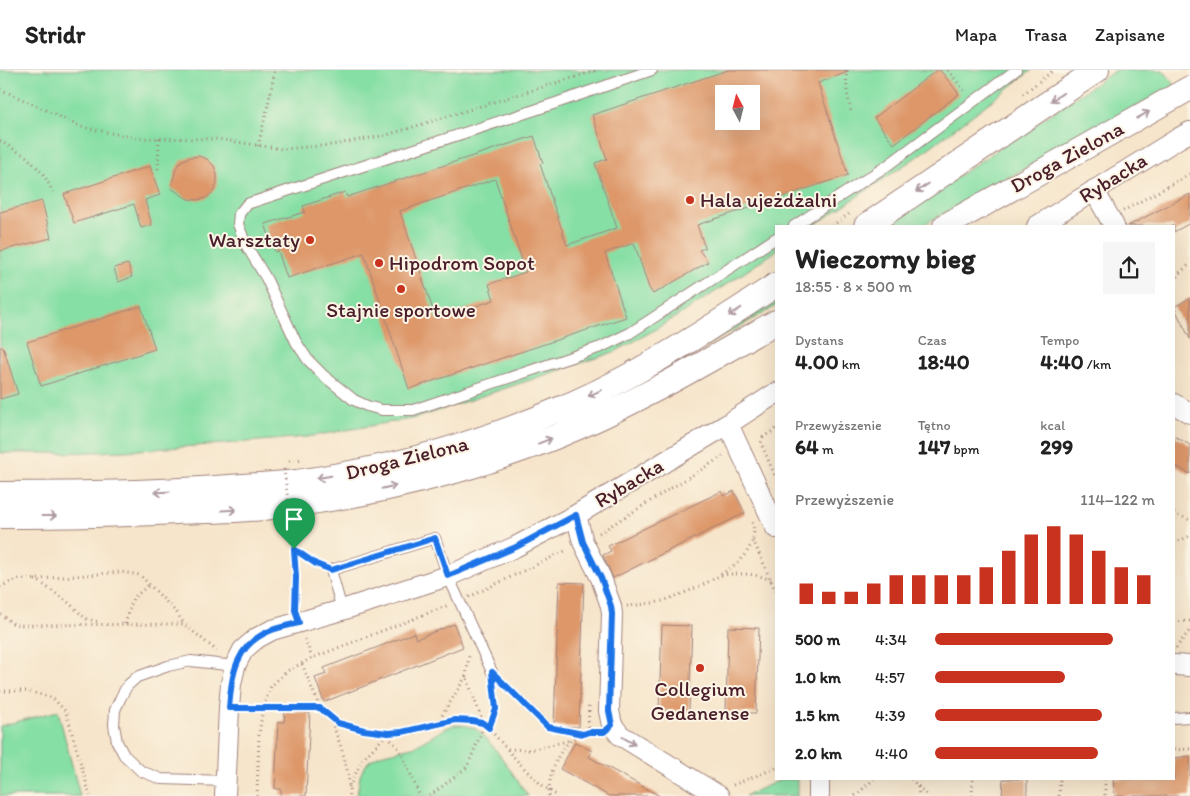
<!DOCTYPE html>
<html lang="pl">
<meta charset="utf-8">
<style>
body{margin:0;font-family:Itim,sans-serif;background:#f6f6f6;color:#222;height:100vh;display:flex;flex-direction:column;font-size:19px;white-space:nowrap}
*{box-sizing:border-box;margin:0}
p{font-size:16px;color:#767676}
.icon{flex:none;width:28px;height:28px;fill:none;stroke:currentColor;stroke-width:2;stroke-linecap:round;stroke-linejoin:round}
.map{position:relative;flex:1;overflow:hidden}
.drawer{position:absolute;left:775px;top:155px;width:400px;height:555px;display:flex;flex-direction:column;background:#fff;border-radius:0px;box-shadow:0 5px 20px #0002}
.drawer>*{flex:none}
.needle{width:32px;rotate:353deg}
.controls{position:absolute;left:715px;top:15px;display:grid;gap:10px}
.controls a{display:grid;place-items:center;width:45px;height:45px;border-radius:0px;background:#fff;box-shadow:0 5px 20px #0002;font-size:25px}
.pin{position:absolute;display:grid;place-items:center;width:42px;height:42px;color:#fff;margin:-51px -21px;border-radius:50% 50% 50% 0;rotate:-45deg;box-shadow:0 0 5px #0007}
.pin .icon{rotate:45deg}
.round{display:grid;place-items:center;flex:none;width:52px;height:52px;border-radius:0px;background:#f6f6f6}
.head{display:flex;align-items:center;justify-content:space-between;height:85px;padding:0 20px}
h1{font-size:28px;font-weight:700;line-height:38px}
.metrics{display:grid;grid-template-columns:repeat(3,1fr);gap:8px;height:85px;padding:5px 20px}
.metrics div{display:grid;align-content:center}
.metrics b{font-size:21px;font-weight:700}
.metrics small{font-size:14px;font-weight:400}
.metrics p{font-size:14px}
.chart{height:140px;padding:10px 20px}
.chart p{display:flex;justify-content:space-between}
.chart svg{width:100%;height:90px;margin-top:5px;stroke:#c8321e;stroke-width:6}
ul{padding:0 20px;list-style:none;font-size:16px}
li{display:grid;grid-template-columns:80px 60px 1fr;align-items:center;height:38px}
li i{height:12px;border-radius:6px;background:#c8321e}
header{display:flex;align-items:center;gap:30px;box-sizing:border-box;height:70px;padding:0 25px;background:#fff;border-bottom:1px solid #e0e0e0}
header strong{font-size:24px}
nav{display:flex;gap:28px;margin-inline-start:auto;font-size:18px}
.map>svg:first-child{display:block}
</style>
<header>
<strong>Stridr</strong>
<nav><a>Mapa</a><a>Trasa</a><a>Zapisane</a></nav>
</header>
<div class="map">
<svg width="1190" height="726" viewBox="0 0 1190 726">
<rect width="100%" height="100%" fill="#fcf5e5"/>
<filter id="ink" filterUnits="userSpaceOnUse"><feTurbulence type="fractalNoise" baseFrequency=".02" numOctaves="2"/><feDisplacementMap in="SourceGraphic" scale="10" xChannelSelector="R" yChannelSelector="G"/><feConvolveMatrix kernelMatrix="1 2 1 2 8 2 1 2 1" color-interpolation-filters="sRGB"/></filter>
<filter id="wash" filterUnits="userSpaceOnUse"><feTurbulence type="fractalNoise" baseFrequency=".0096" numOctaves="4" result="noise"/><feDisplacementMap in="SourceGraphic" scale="20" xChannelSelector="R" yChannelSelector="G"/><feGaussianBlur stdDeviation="1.12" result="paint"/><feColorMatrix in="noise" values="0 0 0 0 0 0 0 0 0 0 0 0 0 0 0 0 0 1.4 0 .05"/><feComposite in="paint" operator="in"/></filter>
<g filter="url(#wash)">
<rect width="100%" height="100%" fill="#f6e5cb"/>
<path fill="#86dfa5" stroke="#687f68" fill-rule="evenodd" d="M 0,0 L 1032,0 L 921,84 L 813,156 L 776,156 L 776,181 C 724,216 671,253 614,282 L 416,348 L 306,367 L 223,374 L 124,381 L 63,383 L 0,383 ZM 724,24 L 751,24 L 751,51 L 724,51 Z
M 1116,0 L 1163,0 L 1175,15 L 921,156 L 884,156 Z
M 776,228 L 776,236 L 711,273 L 710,271 Z
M 58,641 L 80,726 L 0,726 L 0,656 Z
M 454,655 C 461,655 467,655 474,658 C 490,667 516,709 528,726 L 357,726 L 360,706 L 363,699 L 369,691 L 380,685 L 416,676 L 444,659 Z
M 782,709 L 797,709 L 797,726 L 745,726 Z"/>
<g id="blocks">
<path fill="#dd9769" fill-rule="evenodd" d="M 728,0 L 848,0 L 848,2 L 818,13 L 848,105 L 697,155 L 705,178 L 699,180 L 708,192 L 653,224 L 649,218 L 634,173 L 605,183 L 626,247 L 409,319 L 364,183 L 287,208 L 278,181 L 275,182 L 265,154 L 305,142 L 303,136 L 345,122 L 347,127 L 534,66 L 543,93 L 540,94 L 567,175 L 617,158 L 595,93 L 607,89 L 592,45 ZM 724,24 L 751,24 L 751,51 L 724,51 ZM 495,109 L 526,202 L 489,214 L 494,230 L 436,249 L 400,141 Z
M 937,0 L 940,0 L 959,24 L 894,74 L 874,48 Z
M 199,86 L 207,89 L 214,96 L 217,105 L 217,114 L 213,122 L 206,128 L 197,130 L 188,129 L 171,118 L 176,98 L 181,91 L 190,87 Z
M 150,96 L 160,125 L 145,130 L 152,155 L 141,158 L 134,134 L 74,153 L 64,124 Z
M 1190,124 L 1190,153 L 1174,162 L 1174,156 L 1128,156 Z
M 42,131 L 51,168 L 0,181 L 0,142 Z
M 128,194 L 132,207 L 118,212 L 114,198 Z
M 1190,228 L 1190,269 L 1174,237 Z
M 141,236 L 155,279 L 41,316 L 27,272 Z
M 0,277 L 3,277 L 18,324 L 0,329 Z
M 1174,366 L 1190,375 L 1190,404 L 1174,395 Z
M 722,421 L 724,426 L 734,421 L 745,443 L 613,508 L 603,485 L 611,481 L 608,476 Z
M 559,512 L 584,513 L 579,657 L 554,656 Z
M 454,554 L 463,577 L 324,632 L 315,608 L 326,604 L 324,598 L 414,563 L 416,569 Z
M 662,555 L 692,556 L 689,641 L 659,640 Z
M 728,557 L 759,558 L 756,643 L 726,642 Z
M 285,641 L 310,643 L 306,726 L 281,726 L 281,719 L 275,719 L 278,652 L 284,652 Z
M 575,672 L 592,681 L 589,687 L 660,726 L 609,726 L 560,699 Z
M 1190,686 L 1190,726 L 1115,726 L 1113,709 L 1174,709 L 1174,688 Z
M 1003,709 L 1027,709 L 1027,726 L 1002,726 Z"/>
</g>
</g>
<g filter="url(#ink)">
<use href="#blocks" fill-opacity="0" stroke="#a0827b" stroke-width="1"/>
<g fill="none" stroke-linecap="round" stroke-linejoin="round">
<defs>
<path id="service" d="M 652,0 L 553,34 L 247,134 L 239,144 L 238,154 L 246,175 L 266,208 L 296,272 L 308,290 L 324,306 L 354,330 L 367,336 L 382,340 L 413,340 L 601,277 L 630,263 L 776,168
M 794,156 L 888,95 L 1016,0
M 342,540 L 331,500 L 435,468 L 448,506 L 492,602
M 1174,648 L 1190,647
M 226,711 L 161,709 L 141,701 L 124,685 L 117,672 L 114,655 L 115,640 L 121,627 L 127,616 L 137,607 L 168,596 L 191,591 L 235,596"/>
<path id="minor" d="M 1094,120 L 1114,156
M 1037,156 L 1179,68 L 1190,62
M 1174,334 L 1190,343
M 728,354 L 776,458
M 576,445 L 583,472 L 601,508 L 611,536 L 612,544 L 609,641 L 612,655 L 620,665 L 719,726
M 1174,595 L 1190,596
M 225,726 L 229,638 L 231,614 L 235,596 L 243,580 L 257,568 L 272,560 L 342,540 L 448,506 L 515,477 L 576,445 L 728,354 L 776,323
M 819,726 L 819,709"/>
<path id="tertiary" d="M 866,156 L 1097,0
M 945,156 L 1190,18
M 0,424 C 81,424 162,423 243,416 C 261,415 279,414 297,412 C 388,399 477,375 562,338 C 638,306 707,260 776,215
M 0,446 C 59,446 117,445 176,442 C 204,441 233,441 262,438 C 336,431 410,415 482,393 C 506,385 531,377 555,367 C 632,336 704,293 776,252"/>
</defs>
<use href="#service" stroke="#a0827b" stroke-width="12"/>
<use href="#minor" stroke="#a0827b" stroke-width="22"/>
<use href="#tertiary" stroke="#a0827b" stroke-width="26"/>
<path stroke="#a0827b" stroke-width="3" stroke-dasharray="1 4" stroke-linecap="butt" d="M 846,0 L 847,22 L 851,41
M 929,0 L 930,0
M 948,0 L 966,23
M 0,19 L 82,57 L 135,68 L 218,69 L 282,79 L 332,75 L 387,65 L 598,0
M 1023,24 L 1054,0
M 0,71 L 27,87 L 44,105 L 53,122
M 258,76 L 268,35 L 275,0
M 158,99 L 159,68
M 1123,141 L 1190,104
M 832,156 L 849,144
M 1174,211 L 1178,204 L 1190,194
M 776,359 L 763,367 L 761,373 L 776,408
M 289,391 L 303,389
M 1174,443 L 1190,450
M 599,463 L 723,386
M 293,470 L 296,494 L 295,537
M 753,470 L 776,522
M 1174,473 L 1190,466
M 294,479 L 316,494 L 321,496
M 721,505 C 739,503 754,503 771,510
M 28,510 L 121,502 L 140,505 L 177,543 L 184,554
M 35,510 L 37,510 L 69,533 L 86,549 L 100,552
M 0,517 L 17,509 L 29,510
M 469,527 L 567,480
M 627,536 C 637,535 648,534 658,532 C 664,531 670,528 676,526 C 703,516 765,489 752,452
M 0,544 L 15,555 L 184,554 L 217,581
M 1174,552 L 1190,551
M 125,554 L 133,528 L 149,515
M 305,569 L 312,588
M 1176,578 L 1190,560
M 302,594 L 320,638
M 500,610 L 548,657 L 583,664
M 0,621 L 27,621 L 53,628 L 66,642 L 90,726
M 247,638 L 320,638 L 338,653 L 364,660 L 388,663 L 402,662 L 455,650 L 472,651 L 483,653 L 489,659 C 511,682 530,710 558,726
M 330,647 C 339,672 351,699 349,726
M 437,654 L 466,606 L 469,586
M 489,659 L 496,639 L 493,613
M 588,662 L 589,636 L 593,636
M 508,679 L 530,680 L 571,670
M 1174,680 L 1190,679
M 911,709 L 928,726
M 1105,709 L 1105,726
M 733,715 L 776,698
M 349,717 L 362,690 L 388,663 L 390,669 L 400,680 L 420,726
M 918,717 L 919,726
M 257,726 L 259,665 L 263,637 L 271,616 L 287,601 L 312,588 L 449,535
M 430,726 L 467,697 L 481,664 L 483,653 L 466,606
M 549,726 C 548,705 558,677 577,666 C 582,662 590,662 596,662
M 855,726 L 874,709
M 972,726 L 973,709
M 1059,726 L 1060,709"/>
<use href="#service" stroke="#fff" stroke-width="10"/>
<use href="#minor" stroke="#fff" stroke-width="20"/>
<use href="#tertiary" stroke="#fff" stroke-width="24"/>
<path stroke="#a0827b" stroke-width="3" stroke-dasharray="1 4" stroke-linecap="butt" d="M 284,399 L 293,470"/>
</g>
<defs><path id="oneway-shaft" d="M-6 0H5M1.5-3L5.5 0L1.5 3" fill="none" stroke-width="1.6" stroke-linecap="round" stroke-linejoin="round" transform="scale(1.25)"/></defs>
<g stroke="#ae9aa0">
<use href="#oneway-shaft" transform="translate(1057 27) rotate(146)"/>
<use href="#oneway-shaft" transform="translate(1143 45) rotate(-29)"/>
<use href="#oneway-shaft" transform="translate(922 118) rotate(146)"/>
<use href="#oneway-shaft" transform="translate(735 242) rotate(147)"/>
<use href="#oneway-shaft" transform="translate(595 323) rotate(155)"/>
<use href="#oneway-shaft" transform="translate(545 371) rotate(-21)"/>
<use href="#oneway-shaft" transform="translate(324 407) rotate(170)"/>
<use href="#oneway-shaft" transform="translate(389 417) rotate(-14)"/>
<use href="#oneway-shaft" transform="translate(162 422) rotate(178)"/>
<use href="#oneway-shaft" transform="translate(229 440) rotate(-3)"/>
<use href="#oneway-shaft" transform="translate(49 446)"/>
<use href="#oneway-shaft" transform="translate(629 671) rotate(31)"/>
</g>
</g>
<g fill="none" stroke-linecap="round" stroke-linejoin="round" filter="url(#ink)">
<defs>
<path id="route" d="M 576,445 L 583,472 L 601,508 L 611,536 L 612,544 L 609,641 L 612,655 L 604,662 L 589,662 L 583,664 L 548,657 L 492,602 L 496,639 L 489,658 L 483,653 L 472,651 L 455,650 L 402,662 L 388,663 L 364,660 L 338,653 L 320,638 L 229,638 C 232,604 235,574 272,560 C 280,557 290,555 299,553 L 295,540 L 296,507 L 294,479 L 316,494 L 331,500 L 435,468 L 448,506 L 516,477 Z"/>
</defs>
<use href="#route" stroke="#fff" stroke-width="10"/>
<use href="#route" stroke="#1a73e8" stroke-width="6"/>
</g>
<g fill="#c8321e" stroke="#fcf5e5" stroke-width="2">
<circle cx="690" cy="130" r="5"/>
<circle cx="310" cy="170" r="5"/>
<circle cx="379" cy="193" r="5"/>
<circle cx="401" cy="219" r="5"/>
<circle cx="700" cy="598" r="5"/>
</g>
<g text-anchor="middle" stroke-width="4" stroke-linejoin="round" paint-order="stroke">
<g font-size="21" fill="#4a1f2b" stroke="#fcf5e5">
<text transform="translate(1067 87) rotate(-29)" y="7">Droga Zielona</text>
<text transform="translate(1113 108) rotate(-32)" y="7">Rybacka</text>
<text transform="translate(407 388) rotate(-14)" y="7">Droga Zielona</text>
<text transform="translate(629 413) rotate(-31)" y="7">Rybacka</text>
</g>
<g font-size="21" fill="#4a1f2b" stroke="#fcf5e5" text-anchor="start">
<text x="700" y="137">Hala ujeżdżalni</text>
<text x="300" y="177" text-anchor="end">Warsztaty</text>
<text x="389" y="200">Hipodrom Sopot</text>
<text x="401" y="247" text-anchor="middle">Stajnie sportowe</text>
<text x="700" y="626" text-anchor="middle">Collegium<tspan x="700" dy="24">Gedanense</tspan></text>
</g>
</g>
</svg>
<div class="controls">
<a><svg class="needle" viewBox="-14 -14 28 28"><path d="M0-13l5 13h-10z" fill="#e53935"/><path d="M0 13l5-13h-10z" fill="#767676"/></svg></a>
</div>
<div class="pin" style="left:294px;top:479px;background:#1e9e55"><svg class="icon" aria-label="arrive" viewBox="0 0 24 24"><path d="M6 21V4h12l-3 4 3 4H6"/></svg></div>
<section class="drawer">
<div class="head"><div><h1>Wieczorny bieg</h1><p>18:55 · 8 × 500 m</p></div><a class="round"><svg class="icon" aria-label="share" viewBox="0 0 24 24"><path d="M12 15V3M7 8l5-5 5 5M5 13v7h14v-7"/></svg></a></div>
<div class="metrics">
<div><p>Dystans</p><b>4.00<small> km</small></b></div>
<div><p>Czas</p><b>18:40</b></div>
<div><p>Tempo</p><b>4:40<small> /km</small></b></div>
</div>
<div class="metrics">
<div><p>Przewyższenie</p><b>64<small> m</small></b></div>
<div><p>Tętno</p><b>147<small> bpm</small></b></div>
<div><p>kcal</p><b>299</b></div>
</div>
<div class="chart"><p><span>Przewyższenie</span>114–122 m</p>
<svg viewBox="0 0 160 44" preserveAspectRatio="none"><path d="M5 44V34M15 44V38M25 44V38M35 44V34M45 44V30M55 44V30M65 44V30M75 44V30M85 44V26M95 44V18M105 44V10M115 44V6M125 44V10M135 44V18M145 44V26M155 44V30"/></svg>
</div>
<ul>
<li><b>500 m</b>4:34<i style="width:81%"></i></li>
<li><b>1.0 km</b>4:57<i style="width:59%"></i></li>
<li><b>1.5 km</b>4:39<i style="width:76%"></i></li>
<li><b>2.0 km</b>4:40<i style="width:74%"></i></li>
</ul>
</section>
</div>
